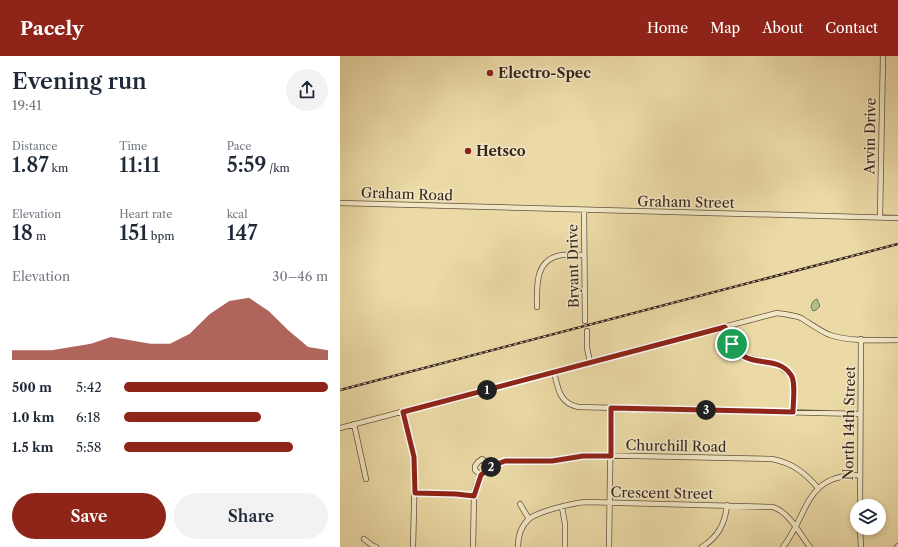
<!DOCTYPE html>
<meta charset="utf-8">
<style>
body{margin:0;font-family:"Libre Caslon Text",serif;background:#f2f2f3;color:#1f2937;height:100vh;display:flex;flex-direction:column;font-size:15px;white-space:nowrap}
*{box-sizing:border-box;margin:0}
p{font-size:13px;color:#747a83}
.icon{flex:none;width:22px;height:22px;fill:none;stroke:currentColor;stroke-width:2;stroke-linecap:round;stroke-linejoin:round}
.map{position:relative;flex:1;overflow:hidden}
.details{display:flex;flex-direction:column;background:#fff;width:340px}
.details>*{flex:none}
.controls{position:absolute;left:510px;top:443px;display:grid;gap:8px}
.controls a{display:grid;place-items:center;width:36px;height:36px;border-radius:50%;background:#fff;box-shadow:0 2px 6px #0003;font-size:20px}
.pin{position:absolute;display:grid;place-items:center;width:34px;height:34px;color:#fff;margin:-17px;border:2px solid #fff;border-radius:50%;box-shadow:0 1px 4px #0007}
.km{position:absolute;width:20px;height:20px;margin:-10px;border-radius:50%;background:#222;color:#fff;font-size:11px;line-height:20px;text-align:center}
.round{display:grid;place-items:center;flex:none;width:42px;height:42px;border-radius:21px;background:#f2f2f3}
.overview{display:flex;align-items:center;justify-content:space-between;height:68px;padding:0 12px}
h1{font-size:22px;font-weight:600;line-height:30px}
.stats{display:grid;grid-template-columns:repeat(3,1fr);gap:6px;height:68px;padding:4px 12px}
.stats div{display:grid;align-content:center}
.stats b{font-size:20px;font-weight:600}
.stats small{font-size:11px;font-weight:400}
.stats p{font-size:11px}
.chart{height:112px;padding:8px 12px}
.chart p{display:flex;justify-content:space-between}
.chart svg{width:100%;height:72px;margin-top:4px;fill:#8f2418;opacity:.7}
.primary-button{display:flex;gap:8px;margin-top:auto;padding:8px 12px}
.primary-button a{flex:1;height:46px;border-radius:24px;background:#8f2418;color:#fff;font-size:16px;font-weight:600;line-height:46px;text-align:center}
.primary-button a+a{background:#f2f2f3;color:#1f2937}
ul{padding:0 12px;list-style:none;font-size:13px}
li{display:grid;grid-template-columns:64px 48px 1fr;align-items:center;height:30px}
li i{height:10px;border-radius:5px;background:#8f2418}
header{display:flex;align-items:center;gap:24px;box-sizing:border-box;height:56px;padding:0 20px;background:#8f2418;color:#fff}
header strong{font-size:19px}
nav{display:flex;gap:22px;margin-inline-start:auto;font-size:14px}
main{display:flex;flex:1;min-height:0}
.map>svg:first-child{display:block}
</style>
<header>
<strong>Pacely</strong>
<nav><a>Home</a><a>Map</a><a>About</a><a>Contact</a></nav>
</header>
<main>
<section class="details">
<div class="overview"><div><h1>Evening run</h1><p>19:41</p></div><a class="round"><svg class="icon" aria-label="share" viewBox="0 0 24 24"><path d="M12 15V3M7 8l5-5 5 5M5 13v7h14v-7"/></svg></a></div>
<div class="stats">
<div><p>Distance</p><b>1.87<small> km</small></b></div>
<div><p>Time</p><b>11:11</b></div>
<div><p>Pace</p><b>5:59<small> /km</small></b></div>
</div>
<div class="stats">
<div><p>Elevation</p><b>18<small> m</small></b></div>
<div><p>Heart rate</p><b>151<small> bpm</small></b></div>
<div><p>kcal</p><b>147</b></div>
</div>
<div class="chart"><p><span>Elevation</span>30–46 m</p>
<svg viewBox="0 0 160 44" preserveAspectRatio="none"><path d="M0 44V38L10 38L20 38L30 36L40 34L50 30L60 32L70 34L80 34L90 28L100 16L110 8L120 6L130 14L140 26L150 36L160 38V44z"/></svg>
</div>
<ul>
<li><b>500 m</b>5:42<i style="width:100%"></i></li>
<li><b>1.0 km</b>6:18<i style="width:67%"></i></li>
<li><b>1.5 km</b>5:58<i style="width:83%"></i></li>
</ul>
<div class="primary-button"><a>Save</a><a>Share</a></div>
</section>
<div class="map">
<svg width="558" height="491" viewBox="0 0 558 491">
<rect width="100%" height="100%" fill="#ebdaa6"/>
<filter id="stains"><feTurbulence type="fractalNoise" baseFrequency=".005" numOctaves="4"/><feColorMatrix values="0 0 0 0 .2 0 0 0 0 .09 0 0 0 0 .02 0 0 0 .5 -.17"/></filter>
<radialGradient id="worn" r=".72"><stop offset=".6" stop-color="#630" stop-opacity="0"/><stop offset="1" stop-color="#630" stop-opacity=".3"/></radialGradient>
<path fill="#b1c18b" stroke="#747354" d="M 477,243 L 480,250 L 476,254 L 473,255 L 471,251 C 472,247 473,244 477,243 Z"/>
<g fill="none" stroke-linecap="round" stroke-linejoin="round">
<defs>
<path id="minor" d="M 0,147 L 558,162
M 244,154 L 245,265
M 540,161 L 543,0
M 197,251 C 197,231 194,203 222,199 C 229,198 237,199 244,199
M 385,271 L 392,288 L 406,301 L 438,309 L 451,319 L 453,325 L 453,356
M 247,275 L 247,292 L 250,306
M 214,316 C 218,332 219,347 238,351 L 520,358
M 63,356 L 72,391 L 75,410 L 73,491
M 14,368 L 26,423
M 0,372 L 437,257 C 445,258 454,259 461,262 C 471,268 480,275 490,279 C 512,286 536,284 558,284
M 141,419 L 135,414 L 135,410 L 138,406 L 142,403 L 152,410
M 75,437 L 116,438 L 134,440
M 180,448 L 189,463
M 520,450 L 521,283
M 222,451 L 225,468 L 225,491
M 520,472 L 521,491
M 24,483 L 33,490 L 36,491
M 133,491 L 134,440 L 136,430 L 141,419 L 152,410 L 165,405 L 213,405 L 249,399 L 432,403 C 453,407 465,417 478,432
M 178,491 C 178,481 181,470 189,463 C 199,455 233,447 246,446 L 433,451 C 450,457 459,477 470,491
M 269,491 L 271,352
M 362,491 C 378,481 385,468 387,449
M 443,491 C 469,458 464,419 519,419
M 557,491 L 558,490"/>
</defs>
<use href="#minor" stroke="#645240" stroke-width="6"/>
<use href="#minor" stroke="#f2e7c5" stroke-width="4.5"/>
<defs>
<path id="rail" d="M 0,334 L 558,188"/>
</defs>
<use href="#rail" stroke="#37251e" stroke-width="2.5"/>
<use href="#rail" stroke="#f2e7c5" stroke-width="1" stroke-dasharray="3" stroke-linecap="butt"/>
</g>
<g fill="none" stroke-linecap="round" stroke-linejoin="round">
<defs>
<path id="route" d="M 385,271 C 389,282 394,295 405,301 C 420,309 440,302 451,319 C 456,326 453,347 453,356 L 271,352 L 271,400 L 243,400 L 212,405 L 165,405 L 152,410 L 141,419 L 134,440 L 116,438 L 75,437 L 74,401 L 63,356 Z"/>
</defs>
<use href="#route" stroke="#fff" stroke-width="8"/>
<use href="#route" stroke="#8f2418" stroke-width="5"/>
</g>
<g fill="#8f2418" stroke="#f2e7c5" stroke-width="1.5">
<circle cx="150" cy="17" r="4"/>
<circle cx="128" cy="95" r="4"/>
</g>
<g text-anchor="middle" stroke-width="3" stroke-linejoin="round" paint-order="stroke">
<g font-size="14" font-weight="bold" fill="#37251e" stroke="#f2e7c5" text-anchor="start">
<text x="158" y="22">Electro-Spec</text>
<text x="136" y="100">Hetsco</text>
</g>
<g font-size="14" fill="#37251e" stroke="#f2e7c5">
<text transform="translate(530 80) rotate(-89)" y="5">Arvin Drive</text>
<text transform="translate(67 138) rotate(2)" y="5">Graham Road</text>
<text transform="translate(346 146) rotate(1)" y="5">Graham Street</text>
<text transform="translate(233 210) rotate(-91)" y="5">Bryant Drive</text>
<text transform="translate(509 367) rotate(-89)" y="5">North 14th Street</text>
<text transform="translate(336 390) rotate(1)" y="5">Churchill Road</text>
<text transform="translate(322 437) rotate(1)" y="5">Crescent Street</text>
</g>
</g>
<rect width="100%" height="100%" filter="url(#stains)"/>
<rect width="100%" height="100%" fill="url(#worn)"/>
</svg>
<div class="controls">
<a><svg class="icon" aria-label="layers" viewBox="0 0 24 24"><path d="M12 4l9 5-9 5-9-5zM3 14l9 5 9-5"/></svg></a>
</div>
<div class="pin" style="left:392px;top:288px;background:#1e9e55"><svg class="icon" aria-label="arrive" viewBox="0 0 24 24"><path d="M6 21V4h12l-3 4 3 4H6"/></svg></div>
<b class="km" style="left:147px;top:334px">1</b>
<b class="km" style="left:151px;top:411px">2</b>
<b class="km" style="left:366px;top:354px">3</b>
</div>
</main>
